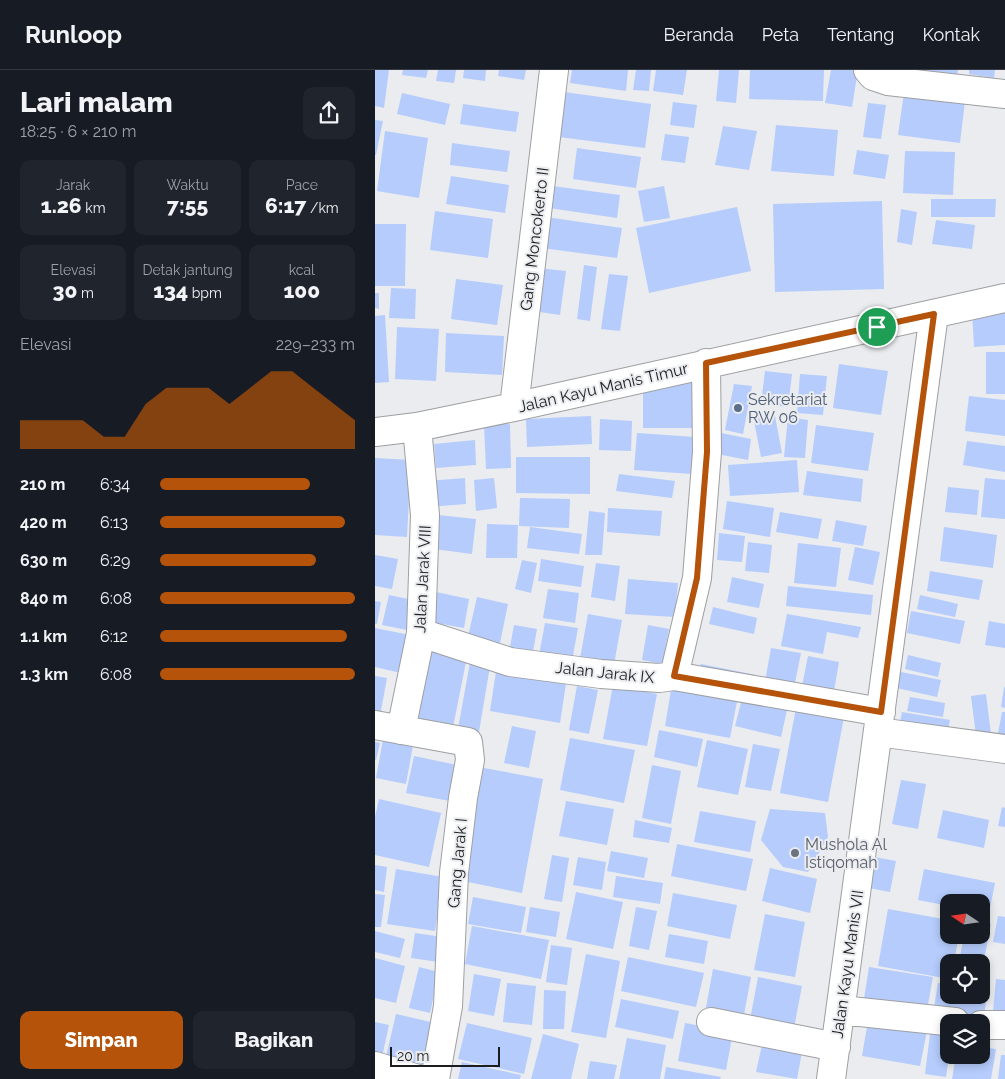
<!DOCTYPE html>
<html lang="id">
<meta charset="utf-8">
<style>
body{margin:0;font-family:Raleway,sans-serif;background:#20242c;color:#f1f3f6;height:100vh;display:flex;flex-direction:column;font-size:19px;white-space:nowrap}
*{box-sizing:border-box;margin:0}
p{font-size:16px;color:#9ea1a6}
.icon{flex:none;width:28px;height:28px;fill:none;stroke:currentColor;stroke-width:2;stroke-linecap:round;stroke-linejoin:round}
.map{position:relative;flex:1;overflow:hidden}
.details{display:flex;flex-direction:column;background:#171b24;width:375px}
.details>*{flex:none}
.needle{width:32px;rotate:283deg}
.buttons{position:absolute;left:565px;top:824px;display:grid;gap:10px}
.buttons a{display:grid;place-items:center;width:50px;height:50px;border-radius:10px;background:#171b24;box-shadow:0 2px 8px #0003;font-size:25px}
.scale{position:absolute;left:15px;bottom:12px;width:110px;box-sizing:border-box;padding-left:5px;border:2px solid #1c1d1e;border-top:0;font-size:14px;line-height:18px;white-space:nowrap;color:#1c1d1e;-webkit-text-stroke:4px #eaecef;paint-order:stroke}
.pin{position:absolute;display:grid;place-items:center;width:42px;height:42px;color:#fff;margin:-21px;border:2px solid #fff;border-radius:50%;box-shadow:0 1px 5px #0007}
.round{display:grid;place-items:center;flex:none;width:52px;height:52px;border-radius:10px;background:#20242c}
.head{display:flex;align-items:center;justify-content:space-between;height:85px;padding:0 20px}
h1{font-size:28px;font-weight:800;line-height:38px}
.metrics{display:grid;grid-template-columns:repeat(3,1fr);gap:8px;height:85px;padding:5px 20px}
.metrics div{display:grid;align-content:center;border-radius:10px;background:#20242c;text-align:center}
.metrics b{font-size:21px;font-weight:800}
.metrics small{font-size:14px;font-weight:400}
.metrics p{font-size:14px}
.chart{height:140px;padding:10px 20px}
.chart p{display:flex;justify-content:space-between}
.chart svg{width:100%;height:90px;margin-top:5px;fill:#b45309;opacity:.7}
.cta{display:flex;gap:10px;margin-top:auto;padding:10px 20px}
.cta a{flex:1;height:58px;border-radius:10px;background:#b45309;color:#fff;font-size:20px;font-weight:800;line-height:58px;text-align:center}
.cta a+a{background:#20242c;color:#f1f3f6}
ul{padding:0 20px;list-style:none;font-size:16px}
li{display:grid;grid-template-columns:80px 60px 1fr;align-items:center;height:38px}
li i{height:12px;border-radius:6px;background:#b45309}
header{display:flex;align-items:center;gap:30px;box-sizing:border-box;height:70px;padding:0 25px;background:#171b24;border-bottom:1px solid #363941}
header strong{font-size:24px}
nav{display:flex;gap:28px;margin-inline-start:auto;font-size:18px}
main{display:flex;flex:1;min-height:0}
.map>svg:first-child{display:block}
</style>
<header>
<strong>Runloop</strong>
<nav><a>Beranda</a><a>Peta</a><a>Tentang</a><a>Kontak</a></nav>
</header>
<main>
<section class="details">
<div class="head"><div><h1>Lari malam</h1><p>18:25 · 6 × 210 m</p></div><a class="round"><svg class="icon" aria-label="share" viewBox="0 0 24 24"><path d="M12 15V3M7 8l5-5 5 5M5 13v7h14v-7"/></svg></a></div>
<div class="metrics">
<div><p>Jarak</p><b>1.26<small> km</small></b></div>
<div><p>Waktu</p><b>7:55</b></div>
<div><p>Pace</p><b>6:17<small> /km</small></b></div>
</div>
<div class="metrics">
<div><p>Elevasi</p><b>30<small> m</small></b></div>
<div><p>Detak jantung</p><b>134<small> bpm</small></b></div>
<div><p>kcal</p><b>100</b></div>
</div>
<div class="chart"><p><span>Elevasi</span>229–233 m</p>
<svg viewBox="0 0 160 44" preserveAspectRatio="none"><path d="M0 44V30L10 30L20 30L30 30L40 38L50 38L60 22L70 14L80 14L90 14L100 22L110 14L120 6L130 6L140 14L150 22L160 30V44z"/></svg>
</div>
<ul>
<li><b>210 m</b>6:34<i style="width:77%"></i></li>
<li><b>420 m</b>6:13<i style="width:95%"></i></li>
<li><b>630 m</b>6:29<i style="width:80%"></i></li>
<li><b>840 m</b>6:08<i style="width:100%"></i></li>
<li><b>1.1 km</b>6:12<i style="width:96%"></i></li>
<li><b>1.3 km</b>6:08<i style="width:100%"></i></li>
</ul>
<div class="cta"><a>Simpan</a><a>Bagikan</a></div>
</section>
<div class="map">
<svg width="630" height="1009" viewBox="0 0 630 1009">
<rect width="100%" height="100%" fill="#eaecef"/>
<path fill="#b5ccfc" d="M 0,0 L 14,0 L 9,38 L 0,36 Z
M 28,0 L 53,0 L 51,8 L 27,5 Z
M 63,0 L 81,0 L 79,13 L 61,11 Z
M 89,0 L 111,0 L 110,11 L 88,8 Z
M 124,0 L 151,0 L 149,10 L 123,6 Z
M 197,0 L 253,0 L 251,21 L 195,13 Z
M 261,0 L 276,0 L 274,21 L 258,20 Z
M 281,0 L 312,0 L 308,25 L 278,21 Z
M 344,0 L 364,0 L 361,33 L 341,31 Z
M 375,0 L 449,0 L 448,31 L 374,29 Z
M 456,0 L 483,0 L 477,37 L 450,33 Z
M 545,0 L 583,0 L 581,12 L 544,7 Z
M 594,0 L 620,0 L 619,8 L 594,4 Z
M 182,21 L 276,34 L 270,78 L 176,66 Z
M 27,23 L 75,34 L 70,55 L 22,44 Z
M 529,23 L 590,31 L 585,73 L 523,65 Z
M 298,32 L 322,35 L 319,58 L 295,55 Z
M 493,33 L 511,35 L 506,69 L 488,67 Z
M 88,34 L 144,42 L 141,62 L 85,54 Z
M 0,50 L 8,51 L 1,85 L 0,85 Z
M 401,55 L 463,60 L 459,106 L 396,101 Z
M 348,56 L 382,61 L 374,100 L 340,95 Z
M 10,61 L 53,68 L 44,128 L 2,121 Z
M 290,64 L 314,67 L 310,93 L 286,90 Z
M 77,73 L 135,81 L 132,102 L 75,95 Z
M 202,78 L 266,87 L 261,118 L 198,109 Z
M 482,80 L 514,85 L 510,109 L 478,104 Z
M 530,81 L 580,82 L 578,125 L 528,123 Z
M 76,106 L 134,115 L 130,143 L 71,134 Z
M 170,115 L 245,125 L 242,148 L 167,137 Z
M 289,116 L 295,148 L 269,152 L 263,121 Z
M 556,129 L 621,129 L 620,147 L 556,147 Z
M 507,131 L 509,219 L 400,222 L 398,134 Z
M 362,137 L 376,201 L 274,223 L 261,158 Z
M 526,139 L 542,142 L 537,175 L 522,172 Z
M 60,141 L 118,149 L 113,188 L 55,180 Z
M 171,147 L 247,158 L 242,188 L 167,178 Z
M 561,150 L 600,155 L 597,179 L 557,174 Z
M 0,154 L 31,154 L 30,216 L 0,216 Z
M 209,195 L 222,197 L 215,251 L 202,249 Z
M 163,198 L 191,201 L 185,245 L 158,241 Z
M 234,204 L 253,206 L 245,261 L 226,259 Z
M 81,209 L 128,215 L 122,255 L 76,249 Z
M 16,218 L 41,219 L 40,249 L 14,248 Z
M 0,223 L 4,223 L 4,239 L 0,238 Z
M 630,238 L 630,275 L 599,277 L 597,240 Z
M 10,245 L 14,312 L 0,313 L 0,246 Z
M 22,257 L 64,259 L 61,311 L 20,309 Z
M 71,263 L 129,266 L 127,305 L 70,302 Z
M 611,282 L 630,282 L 630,324 L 611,324 Z
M 464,294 L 513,301 L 506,345 L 458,338 Z
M 390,301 L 417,304 L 413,337 L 386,334 Z
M 425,304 L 452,306 L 448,345 L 422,343 Z
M 268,312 L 321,312 L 321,358 L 268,358 Z
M 359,314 L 377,316 L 368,364 L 350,360 Z
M 594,326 L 630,330 L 630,366 L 590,361 Z
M 399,341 L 407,383 L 386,387 L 378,346 Z
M 216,346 L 217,374 L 152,377 L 151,349 Z
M 413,347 L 433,350 L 430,388 L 409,387 Z
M 225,349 L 257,351 L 256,381 L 224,380 Z
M 135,354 L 136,398 L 111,399 L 109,355 Z
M 441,355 L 499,363 L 493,401 L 436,393 Z
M 262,363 L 320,367 L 317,404 L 259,400 Z
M 346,363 L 376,369 L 373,390 L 342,384 Z
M 100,370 L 101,395 L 61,398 L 59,374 Z
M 592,371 L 630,376 L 630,402 L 588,395 Z
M 141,387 L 215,387 L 215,424 L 141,423 Z
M 0,388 L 36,390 L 32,467 L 0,465 Z
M 422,390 L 424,422 L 355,426 L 353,395 Z
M 432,401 L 488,409 L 486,432 L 428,425 Z
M 244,404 L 300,411 L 297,428 L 241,421 Z
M 90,408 L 91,434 L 53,437 L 52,411 Z
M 119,408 L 122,438 L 101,441 L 99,410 Z
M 610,408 L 630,410 L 630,449 L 606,447 Z
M 573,417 L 604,420 L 602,445 L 570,442 Z
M 145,428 L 195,429 L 194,458 L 144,456 Z
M 352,431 L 399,438 L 395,467 L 348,459 Z
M 233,438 L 287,441 L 285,466 L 232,462 Z
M 214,441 L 230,443 L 227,485 L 210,485 Z
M 405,442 L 447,449 L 443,469 L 401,462 Z
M 63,445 L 101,449 L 97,484 L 59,479 Z
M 461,450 L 492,456 L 488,476 L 457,471 Z
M 112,454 L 143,455 L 142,488 L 111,488 Z
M 155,457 L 207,464 L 204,484 L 152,478 Z
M 569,457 L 622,465 L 618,498 L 565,491 Z
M 344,463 L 370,466 L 367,492 L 342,490 Z
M 373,472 L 397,475 L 394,503 L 370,501 Z
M 423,473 L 466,478 L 461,517 L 419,513 Z
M 480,477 L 505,482 L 498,515 L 473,510 Z
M 0,485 L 23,489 L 17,519 L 0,516 Z
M 166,489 L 209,496 L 206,517 L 163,511 Z
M 147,490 L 162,493 L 156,523 L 140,519 Z
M 221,493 L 245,496 L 240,531 L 216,527 Z
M 555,501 L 608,510 L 604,530 L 552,521 Z
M 357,507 L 389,514 L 384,538 L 352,532 Z
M 253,509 L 303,513 L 300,547 L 250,544 Z
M 413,516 L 498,525 L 496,545 L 411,536 Z
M 173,519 L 204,523 L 200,553 L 168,548 Z
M 61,522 L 94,529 L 89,558 L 56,552 Z
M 14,525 L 43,531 L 37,561 L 7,555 Z
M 545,525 L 583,534 L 580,547 L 542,539 Z
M 102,527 L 133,534 L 124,578 L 92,571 Z
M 0,531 L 6,532 L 2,554 L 0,554 Z
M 338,537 L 382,548 L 379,564 L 334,554 Z
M 536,541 L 590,551 L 585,574 L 532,563 Z
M 213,544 L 247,550 L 238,600 L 204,594 Z
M 412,544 L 486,557 L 483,568 L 452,562 L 448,584 L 406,576 Z
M 614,551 L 630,554 L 630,578 L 610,575 Z
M 170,553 L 203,558 L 197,591 L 164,585 Z
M 139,555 L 162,559 L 156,593 L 133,588 Z
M 273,555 L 294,559 L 287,594 L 267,590 Z
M 0,558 L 35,565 L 26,603 L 0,597 Z
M 55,575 L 93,582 L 77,662 L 40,654 Z
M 396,578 L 426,583 L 418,623 L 389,617 Z
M 533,585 L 566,593 L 563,607 L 530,599 Z
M 433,586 L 464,592 L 459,621 L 427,616 Z
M 95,592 L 115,596 L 104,662 L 83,659 Z
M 326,594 L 381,605 L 378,616 L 323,605 Z
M 122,595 L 192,607 L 185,653 L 115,641 Z
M 521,601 L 566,610 L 562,627 L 517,617 Z
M 0,606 L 12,608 L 5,646 L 0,645 Z
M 298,608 L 364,621 L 355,668 L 290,656 Z
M 238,615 L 282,624 L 272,676 L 228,669 Z
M 202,616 L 223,620 L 214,664 L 194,660 Z
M 629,617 L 630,617 L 630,638 L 626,637 Z
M 369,621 L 414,631 L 406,667 L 360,656 Z
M 611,624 L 616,664 L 601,666 L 596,626 Z
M 535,627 L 570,633 L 568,647 L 532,641 Z
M 421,638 L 469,647 L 453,732 L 405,723 Z
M 527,642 L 575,650 L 572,665 L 524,657 Z
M 627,642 L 630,642 L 630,676 L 621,674 Z
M 137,656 L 161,661 L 154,698 L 129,693 Z
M 284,660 L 328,669 L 322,697 L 279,687 Z
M 9,664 L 39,670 L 31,714 L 1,708 Z
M 195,668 L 260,680 L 249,733 L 185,720 Z
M 332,670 L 373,679 L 363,725 L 322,717 Z
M 0,672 L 5,673 L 1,690 L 0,690 Z
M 378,674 L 405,679 L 396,721 L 370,717 Z
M 39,686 L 82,695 L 75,731 L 31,723 Z
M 277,695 L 306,701 L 296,754 L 267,748 Z
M 104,697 L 168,709 L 147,823 L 83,810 Z
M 526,710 L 551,714 L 543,759 L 517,754 Z
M 4,729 L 66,743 L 54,797 L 0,785 L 0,747 Z
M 191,731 L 239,739 L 232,775 L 184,766 Z
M 627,737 L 630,738 L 630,757 L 623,756 Z
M 395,739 L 450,743 L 453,767 L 433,802 L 408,797 L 386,770 Z
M 568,740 L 614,750 L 609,778 L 562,768 Z
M 325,741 L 381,751 L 375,782 L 319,772 Z
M 260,750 L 297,758 L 294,773 L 258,767 Z
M 302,774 L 378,789 L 371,821 L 296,806 Z
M 236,781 L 273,788 L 269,808 L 232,801 Z
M 177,785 L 194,788 L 187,832 L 169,829 Z
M 203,787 L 231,792 L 227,820 L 198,815 Z
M 499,787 L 521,791 L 515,822 L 494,818 Z
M 0,795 L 12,797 L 9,822 L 0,820 Z
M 395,798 L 442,809 L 435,843 L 387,831 Z
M 21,799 L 68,807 L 60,861 L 12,854 Z
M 549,799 L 620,813 L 614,843 L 606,842 L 606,832 L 574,832 L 574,836 L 543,830 Z
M 241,806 L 288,813 L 285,834 L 238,827 Z
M 201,822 L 248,832 L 238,879 L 191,869 Z
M 298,823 L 362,835 L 355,869 L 292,856 Z
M 0,824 L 10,825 L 6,857 L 0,857 Z
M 98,827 L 151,837 L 146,863 L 93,854 Z
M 155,837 L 185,842 L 181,867 L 151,862 Z
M 261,837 L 282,841 L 274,880 L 254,876 Z
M 513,839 L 574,850 L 574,865 L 584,865 L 579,892 L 574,892 L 574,909 L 503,896 Z
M 390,844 L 430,852 L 420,907 L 379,900 Z
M 623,846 L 630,847 L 630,874 L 618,872 Z
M 606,852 L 616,854 L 607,900 L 606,892 L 584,892 L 589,865 L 606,865 Z
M 97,856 L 174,870 L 166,909 L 90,894 Z
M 0,861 L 30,869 L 25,888 L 0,882 Z
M 40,863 L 68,867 L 64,892 L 36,888 Z
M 294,864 L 333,871 L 329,894 L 290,887 Z
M 176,875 L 197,878 L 192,915 L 171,912 Z
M 211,884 L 245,891 L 231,968 L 196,962 Z
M 253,887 L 329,903 L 321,937 L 246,921 Z
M 0,888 L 30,896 L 21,933 L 0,928 Z
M 44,897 L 64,902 L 55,943 L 34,938 Z
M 494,897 L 558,907 L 551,946 L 488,935 Z
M 338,899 L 376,907 L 368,950 L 330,943 Z
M 99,904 L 126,909 L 119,946 L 93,941 Z
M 383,907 L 427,916 L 419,958 L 375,950 Z
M 621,909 L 630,910 L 630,942 L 618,941 Z
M 132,913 L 161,916 L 157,955 L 128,952 Z
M 563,913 L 574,914 L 574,925 L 606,925 L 606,919 L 613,920 L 608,951 L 558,943 Z
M 169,920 L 191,921 L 189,959 L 168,959 Z
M 246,929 L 304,941 L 298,969 L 240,957 Z
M 21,944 L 60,953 L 49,1001 L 10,991 Z
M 493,951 L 552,961 L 545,996 L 487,986 Z
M 0,952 L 14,955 L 7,987 L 0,985 Z
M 92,953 L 157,968 L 149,1004 L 83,989 Z
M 310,953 L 358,962 L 351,1000 L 303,991 Z
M 556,956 L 574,959 L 574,986 L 571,1007 L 550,1004 Z
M 168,964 L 204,974 L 196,1009 L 156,1009 Z
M 252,968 L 291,975 L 285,1009 L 244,1009 Z
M 387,975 L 427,982 L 422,1009 L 381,1002 Z
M 606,977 L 621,979 L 616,1009 L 577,1009 L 581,985 L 606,985 Z
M 626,985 L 630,985 L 630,1009 L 623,1009 Z
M 215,991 L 242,995 L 239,1009 L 212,1009 Z
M 87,992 L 146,1005 L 145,1009 L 83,1009 Z
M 291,997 L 346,1007 L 345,1009 L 289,1009 Z"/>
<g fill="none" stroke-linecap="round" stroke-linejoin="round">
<defs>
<path id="minor" d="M 493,0 L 498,6 L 513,11 L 630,24
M 139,337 L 179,0
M 0,362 L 42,357 L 139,337 L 630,228
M 46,563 L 135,592 L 226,604 L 284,608 L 299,606 L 506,642
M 299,606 L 322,508 L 332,382 L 331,293
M 0,655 L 93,672 L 95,690 L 88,728 L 79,803 L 73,936 L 60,1009
M 26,660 L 46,563 L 50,445 L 42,357
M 503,662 L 630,679
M 466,940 L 580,952
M 336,952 L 461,977
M 606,955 L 630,955
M 0,996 L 43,1009
M 456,1009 L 559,244"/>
</defs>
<use href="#minor" stroke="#9e9fa2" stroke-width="30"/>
<use href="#minor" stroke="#fff" stroke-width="28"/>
</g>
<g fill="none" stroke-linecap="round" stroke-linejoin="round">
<defs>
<path id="route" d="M 559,244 L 506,642 L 299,606 L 322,508 L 332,382 L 331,293 Z"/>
</defs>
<use href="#route" stroke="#fff" stroke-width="10"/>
<use href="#route" stroke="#b45309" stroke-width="6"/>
</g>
<circle fill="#5c6f8a" stroke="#eaecef" stroke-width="2" cx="363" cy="338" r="5"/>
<circle fill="#6b7280" stroke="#eaecef" stroke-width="2" cx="420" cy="783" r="5"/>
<g text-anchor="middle" stroke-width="4" stroke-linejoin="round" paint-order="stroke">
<g font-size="16" fill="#1c1d1e" stroke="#eaecef">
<text transform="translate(159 169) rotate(-83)" y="6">Gang Moncokerto II</text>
<text transform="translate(228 317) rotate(-13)" y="6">Jalan Kayu Manis Timur</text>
<text transform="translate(47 509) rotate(-87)" y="6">Jalan Jarak VIII</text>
<text transform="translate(230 602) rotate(6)" y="6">Jalan Jarak IX</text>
<text transform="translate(82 793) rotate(-85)" y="6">Gang Jarak I</text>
<text transform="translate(472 894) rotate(-82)" y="6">Jalan Kayu Manis VII</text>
</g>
<g font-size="16" fill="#4e5e75" stroke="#eaecef" text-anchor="start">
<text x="373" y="335">Sekretariat<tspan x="373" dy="18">RW 06</tspan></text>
</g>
<g font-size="16" fill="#5b616d" stroke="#eaecef" text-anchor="start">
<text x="430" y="780">Mushola Al<tspan x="430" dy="18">Istiqomah</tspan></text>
</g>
</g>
</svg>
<div class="buttons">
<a><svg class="needle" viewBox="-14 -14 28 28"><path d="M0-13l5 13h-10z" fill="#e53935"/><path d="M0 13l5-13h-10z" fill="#9ea1a6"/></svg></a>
<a><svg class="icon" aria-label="locate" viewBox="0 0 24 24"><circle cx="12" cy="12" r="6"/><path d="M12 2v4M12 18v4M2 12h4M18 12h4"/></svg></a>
<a><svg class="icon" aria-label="layers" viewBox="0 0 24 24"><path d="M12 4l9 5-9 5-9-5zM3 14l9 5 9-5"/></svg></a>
</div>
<div class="scale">20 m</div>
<div class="pin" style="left:502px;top:257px;background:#1e9e55"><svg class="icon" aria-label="arrive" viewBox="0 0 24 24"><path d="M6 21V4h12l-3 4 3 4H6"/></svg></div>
</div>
</main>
